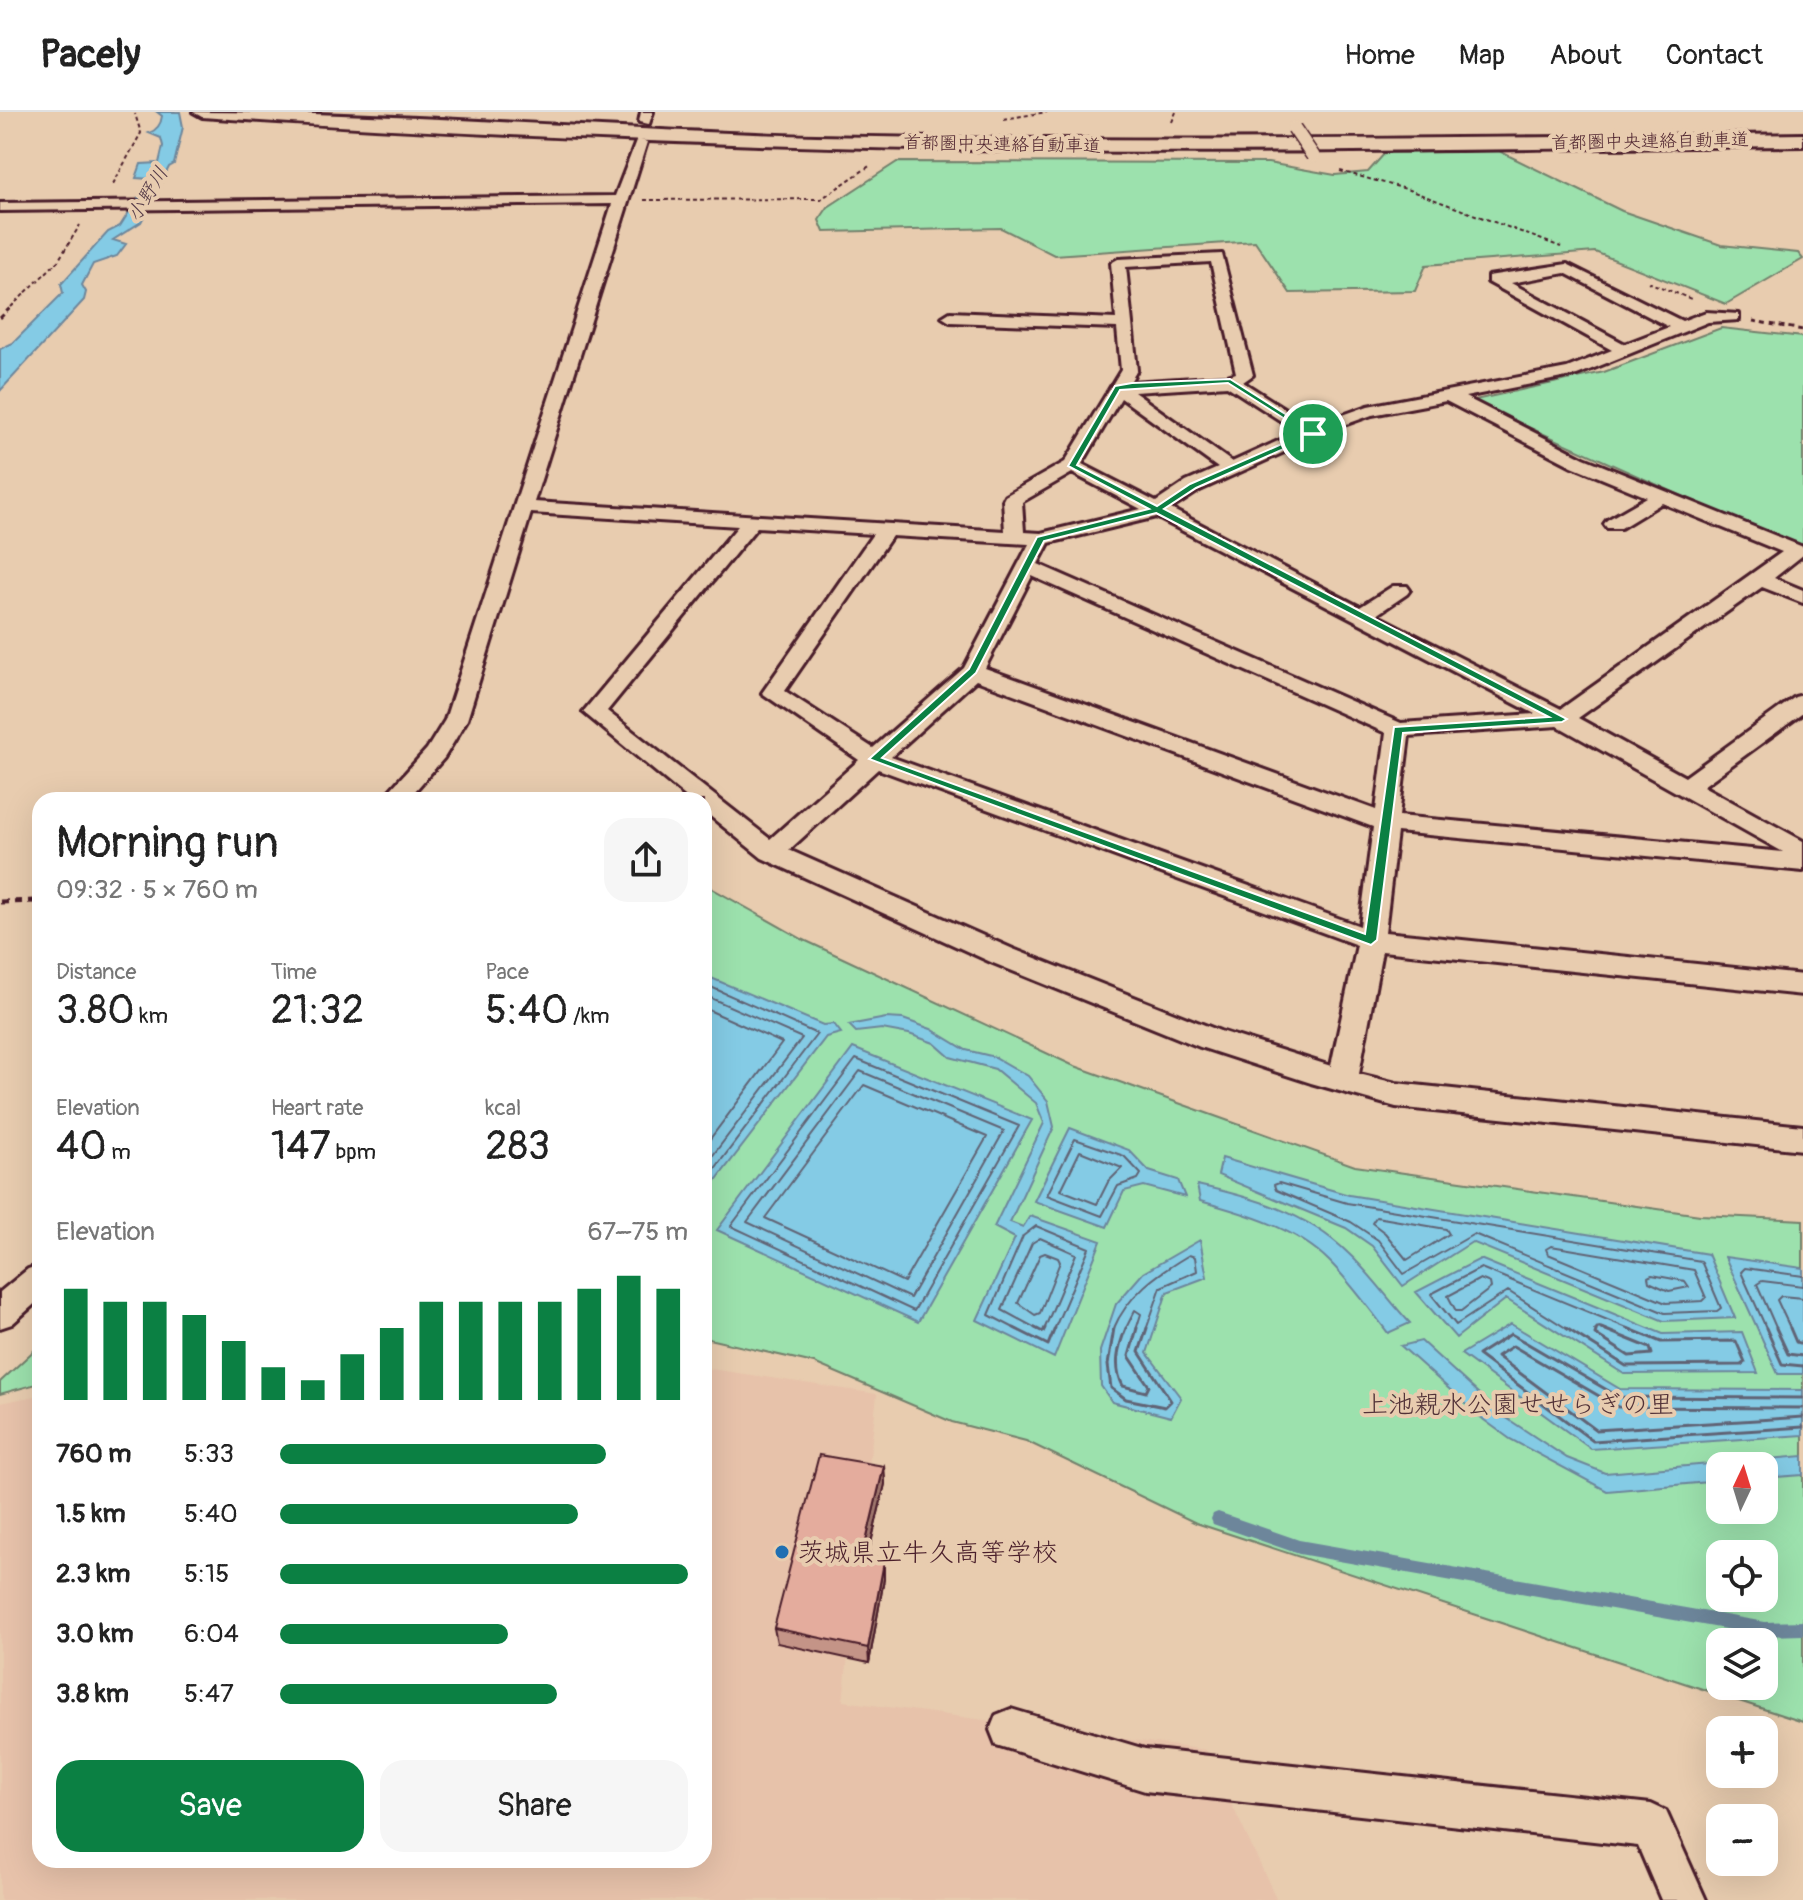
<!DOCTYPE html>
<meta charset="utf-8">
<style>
body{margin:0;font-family:Pangolin,"Klee One",sans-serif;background:#f6f6f6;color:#222;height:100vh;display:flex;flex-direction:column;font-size:30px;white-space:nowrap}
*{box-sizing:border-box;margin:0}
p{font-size:26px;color:#767676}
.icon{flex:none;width:44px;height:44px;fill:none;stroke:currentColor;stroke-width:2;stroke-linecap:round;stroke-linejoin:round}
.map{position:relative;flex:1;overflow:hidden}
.drawer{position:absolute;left:32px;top:680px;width:680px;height:1076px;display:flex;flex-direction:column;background:#fff;border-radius:24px;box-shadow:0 8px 32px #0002}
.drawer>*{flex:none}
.needle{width:52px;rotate:4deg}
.tools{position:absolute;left:1706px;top:1340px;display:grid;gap:16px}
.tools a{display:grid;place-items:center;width:72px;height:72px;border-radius:16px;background:#fff;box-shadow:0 8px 32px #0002;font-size:40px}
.pin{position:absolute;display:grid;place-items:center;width:68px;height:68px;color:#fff;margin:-34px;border:4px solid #fff;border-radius:50%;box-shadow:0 2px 8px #0007}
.round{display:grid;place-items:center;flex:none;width:84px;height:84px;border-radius:24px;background:#f6f6f6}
.overview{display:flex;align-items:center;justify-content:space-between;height:136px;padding:0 24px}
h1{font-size:44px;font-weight:600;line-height:60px}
.stats{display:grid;grid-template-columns:repeat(3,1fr);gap:12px;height:136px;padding:8px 24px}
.stats div{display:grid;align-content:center}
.stats b{font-size:40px;font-weight:600}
.stats small{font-size:22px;font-weight:400}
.stats p{font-size:22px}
.chart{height:224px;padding:16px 24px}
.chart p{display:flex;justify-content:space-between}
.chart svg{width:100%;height:144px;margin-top:8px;stroke:#0b8043;stroke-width:6}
.cta{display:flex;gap:16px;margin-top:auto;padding:16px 24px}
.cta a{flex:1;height:92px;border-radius:24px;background:#0b8043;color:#fff;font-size:32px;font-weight:600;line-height:92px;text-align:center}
.cta a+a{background:#f6f6f6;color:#222}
ul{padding:0 24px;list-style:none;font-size:26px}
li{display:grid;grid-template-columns:128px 96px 1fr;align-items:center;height:60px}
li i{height:20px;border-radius:10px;background:#0b8043}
header{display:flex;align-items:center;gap:48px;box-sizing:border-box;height:112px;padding:0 40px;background:#fff;border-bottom:2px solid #e0e0e0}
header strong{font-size:38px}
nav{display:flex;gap:44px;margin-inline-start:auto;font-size:28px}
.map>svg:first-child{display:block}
</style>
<header>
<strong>Pacely</strong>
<nav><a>Home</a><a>Map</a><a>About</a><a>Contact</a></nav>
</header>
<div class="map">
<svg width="1803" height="1788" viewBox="0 0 1803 1788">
<rect width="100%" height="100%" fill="#e8ccaf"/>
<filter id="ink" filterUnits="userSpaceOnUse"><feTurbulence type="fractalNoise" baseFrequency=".0125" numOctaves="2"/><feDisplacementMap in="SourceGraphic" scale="16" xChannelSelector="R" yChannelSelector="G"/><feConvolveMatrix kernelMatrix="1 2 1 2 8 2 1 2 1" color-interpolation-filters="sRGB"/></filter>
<g filter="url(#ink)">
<path fill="#e7c2aa" d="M 704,1256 L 877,1282 L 843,1589 L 1206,1638 L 1277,1788 L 0,1788 L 0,1291 L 40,1283 L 40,1748 L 704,1748 Z"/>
<path fill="#9ce1ad" stroke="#73806c" stroke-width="2" fill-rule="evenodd" d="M 1499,39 L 1622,99 L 1721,133 L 1798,141 L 1803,147 L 1726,192 L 1595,140 L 1426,153 L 1415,179 L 1290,181 L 1255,129 L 1054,143 L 1001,116 L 824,120 L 819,108 L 828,95 L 897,50 L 1268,51 L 1335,63 L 1368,60 L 1385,41 Z
M 1721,216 L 1803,225 L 1803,438 L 1470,289 L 1604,260 Z
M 704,772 L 802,827 L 1072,953 L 1355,1054 L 1700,1103 L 1803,1108 L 1803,1610 L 1196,1411 L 1026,1329 L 952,1310 L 814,1251 L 704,1226 ZM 1720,1354 L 1764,1354 L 1764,1398 L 1720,1398 ZM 1720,1442 L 1764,1442 L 1764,1486 L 1720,1486 ZM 1720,1530 L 1764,1530 L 1764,1574 L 1720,1574 Z
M 40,1233 L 40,1271 L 0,1282 L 0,1270 Z"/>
<path fill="#84cbe5" stroke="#6d869b" stroke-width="2" d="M 157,0 L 180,0 L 183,15 L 174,52 L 169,55 L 141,110 L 113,128 L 126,132 L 117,144 L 93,152 L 82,173 L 86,180 L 84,188 L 0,279 L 0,237 L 13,231 L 63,181 L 61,172 L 108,120 L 120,114 L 150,67 L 136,66 L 141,52 L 159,51 L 163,34 L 161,26 L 149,21 C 157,18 161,13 162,4 Z
M 704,863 L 823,913 L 834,912 L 841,921 L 826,925 L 704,1084 Z
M 886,906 L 903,907 L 931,917 L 966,938 L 995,945 L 1028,964 L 1048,989 L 1054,1015 L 1010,1110 L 1023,1115 L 1030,1104 L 1101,1129 L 1054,1246 L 977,1208 L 1015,1126 L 994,1115 L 1044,1011 L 1036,991 L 995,957 L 950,945 L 934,931 L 909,922 L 882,917 L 856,920 L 849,913 Z
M 853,936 L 1032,1008 L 918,1210 L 717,1118 Z
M 1070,1016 L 1129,1038 L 1149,1059 L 1178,1068 L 1185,1085 L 1144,1074 L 1124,1079 L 1107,1115 L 1034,1089 Z
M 1222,1046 L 1349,1083 L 1708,1142 L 1735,1206 L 1664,1209 L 1472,1130 L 1403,1174 L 1372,1134 L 1346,1116 L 1218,1063 Z
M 1197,1073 C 1252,1085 1306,1100 1348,1141 C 1371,1162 1389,1189 1410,1211 L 1388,1221 C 1370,1197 1350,1170 1329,1149 C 1296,1116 1244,1101 1200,1089 Z
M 1200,1128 L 1207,1165 L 1167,1180 L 1147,1241 L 1181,1286 L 1171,1305 L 1112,1290 L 1101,1274 L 1100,1239 L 1116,1192 L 1143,1161 Z
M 1725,1145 L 1803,1156 L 1803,1262 L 1778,1262 Z
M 1480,1147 L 1663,1222 L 1742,1220 L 1758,1261 L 1624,1262 L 1506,1187 L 1456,1226 L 1416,1180 Z
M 1511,1212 L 1620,1277 L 1803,1278 L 1803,1323 L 1591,1337 L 1461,1242 Z
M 1421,1229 L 1502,1303 L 1567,1346 L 1605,1361 L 1803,1344 L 1803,1363 L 1764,1366 L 1764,1354 L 1720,1354 L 1720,1369 L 1607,1379 L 1510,1327 L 1484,1308 L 1401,1234 Z"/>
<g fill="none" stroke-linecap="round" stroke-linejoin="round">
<path stroke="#616475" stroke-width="2" d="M 704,872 L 817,922 L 704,1071
M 704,883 L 802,926 L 704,1055
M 704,896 L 782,931 L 704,1035
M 856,947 L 1019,1014 L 914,1199 L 731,1114 Z
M 860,959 L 1004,1019 L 910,1186 L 747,1110 Z
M 864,973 L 987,1025 L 904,1170 L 765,1106 Z
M 1075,1027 L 1124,1044 L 1141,1062 L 1138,1067 L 1118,1074 L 1102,1104 L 1047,1083 Z
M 1080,1039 L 1122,1056 L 1108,1070 L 1097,1092 L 1061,1078 Z
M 1279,1071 L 1347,1091 L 1701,1149 L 1721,1196 L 1717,1199 L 1665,1201 L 1474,1122 L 1404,1162 L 1378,1128 L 1351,1110 L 1276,1078 L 1274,1073 Z
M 1376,1105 L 1446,1117 L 1449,1122 L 1407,1148 L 1385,1121 L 1372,1111 Z
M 1551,1134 L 1694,1158 L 1706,1186 L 1703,1189 L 1666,1191 L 1548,1142 L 1546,1137 Z
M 1045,1141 L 1058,1146 L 1060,1150 L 1040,1201 L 1035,1203 L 1018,1191 L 1040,1143 Z
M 1652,1163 L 1685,1169 L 1689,1175 L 1669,1179 L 1649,1170 L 1648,1165 Z
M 1480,1167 L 1490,1171 L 1491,1176 L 1461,1199 L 1456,1199 L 1448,1184 Z
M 1018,1218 L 989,1203 L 1023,1124 L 1036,1114 L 1089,1136 L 1054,1218
M 1039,1218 L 1002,1198 L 1032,1131 L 1040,1126 L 1076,1142 L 1044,1218
M 1113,1218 C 1128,1182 1157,1162 1189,1143 L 1195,1145 L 1197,1159 L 1161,1175 L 1146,1218
M 1125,1218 L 1135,1198 L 1141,1202 L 1136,1218
M 1569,1218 L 1508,1179 L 1456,1213 L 1431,1182 L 1481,1156 L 1632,1218
M 1594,1218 L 1599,1215 L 1606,1218
M 1767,1218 L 1741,1160 L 1745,1156 L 1803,1164
M 1777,1218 L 1757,1172 L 1762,1169 L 1803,1174
M 1791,1218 L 1777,1188 L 1781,1184 L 1803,1186"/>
<path stroke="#616475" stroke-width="3" d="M 1014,1216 L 1048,1233 L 1055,1216
M 1035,1216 L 1043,1220 L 1045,1216
M 1114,1216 L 1108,1253 L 1111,1276 L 1126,1287 L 1165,1295 L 1171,1289 L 1139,1240 L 1147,1216
M 1126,1216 C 1118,1235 1113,1255 1123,1274 L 1146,1280 L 1149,1274 L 1129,1244 L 1137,1216
M 1566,1216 L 1626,1254 L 1741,1253 L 1745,1250 L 1736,1229 L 1661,1230 L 1627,1216
M 1597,1216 L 1595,1222 L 1629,1244 L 1652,1242 L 1650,1236 L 1601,1216
M 1766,1216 L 1782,1252 L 1803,1254
M 1776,1216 L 1788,1242 L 1803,1244
M 1790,1216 L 1796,1230 L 1803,1232
M 1803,1286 L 1619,1285 L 1511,1222 L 1478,1243 L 1593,1329 L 1803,1315
M 1803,1296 L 1618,1295 L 1513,1234 L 1497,1244 L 1596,1318 L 1803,1305"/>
<path fill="#6d869b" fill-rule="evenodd" d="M 1218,1400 L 1299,1428 L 1765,1510 L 1803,1509 L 1803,1523 L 1765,1524 L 1299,1442 L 1213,1412 L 1211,1407 L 1213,1402 Z"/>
<defs>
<path id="minor" d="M 641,0 L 653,0 L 649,12 L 639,10 Z
M 637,27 L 647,30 L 534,390 L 1005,419 L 1003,388 L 1005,384 L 1065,350 L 1121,258 L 1117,216 L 950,210 L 942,205 L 950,200 L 1116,207 L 1111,151 L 1118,147 L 1222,142 L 1253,263 L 1243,270 L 1312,314 L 1368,294 L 1567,256 L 1612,238 L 1488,170 L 1488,164 L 1567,152 L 1682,209 L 1706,200 L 1739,202 L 1739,208 L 1708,210 L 1577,263 L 1465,285 L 1584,346 L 1803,435 L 1803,443 L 1774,466 L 1803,478 L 1803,491 L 1762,475 L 1578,606 L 1685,665 L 1795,585 L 1803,583 L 1803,601 L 1703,674 L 1803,729 L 1803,759 L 1397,720 L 1385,820 L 1803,863 L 1803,883 L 1382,839 L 1359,962 L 1396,971 L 1803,1014 L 1803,1038 L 1396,995 L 1311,971 L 1200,935 L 993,851 L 762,746 L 704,699 L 704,688 L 690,688 L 583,600 L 738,414 L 531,401 L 467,608 L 444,646 L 407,688 L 381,688 L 427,637 L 445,608 L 612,92 L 0,99 L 0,91 L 615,84 ZM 1211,150 L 1236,261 L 1227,264 L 1130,270 L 1137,258 L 1126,155 ZM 1565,161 L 1669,215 L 1625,232 L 1511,171 ZM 1227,274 L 1298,320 L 1232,350 L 1134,280 ZM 1121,286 L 1218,356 L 1186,370 L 1156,390 L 1082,352 ZM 1446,289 L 1572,354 L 1647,385 L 1607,408 L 1604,412 L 1607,416 L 1621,416 L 1662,391 L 1782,440 L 1561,597 L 1376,503 L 1407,482 L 1410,478 L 1407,474 L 1393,474 L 1360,495 L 1171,397 L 1200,378 L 1344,313 L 1372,303 ZM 1072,361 L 1141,397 L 1041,421 L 1024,420 L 1022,390 ZM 1156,405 L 1535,602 L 1401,611 L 1038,452 L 1049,431 ZM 757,415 L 873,422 L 762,581 L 859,648 L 770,727 L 607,599 ZM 892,424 L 1029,432 L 964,556 L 873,636 L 785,579 ZM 1032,464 L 1386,621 L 1376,698 L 985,556 ZM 976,568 L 1373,715 L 1360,814 L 891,645 ZM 1558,614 L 1783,740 L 1399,704 L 1409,624 ZM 878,657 L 1357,833 L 1331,954 L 1220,919 L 1013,837 L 789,738 Z
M 40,1153 L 40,1187 L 12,1212 L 0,1216 L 0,1180 L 28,1157 Z
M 1011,1597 L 1145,1637 L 1651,1692 L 1666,1699 L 1706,1788 L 1661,1788 L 1638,1734 L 1145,1679 L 996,1633 L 990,1618 L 996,1603 Z"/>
<path id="motorway" d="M 193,0 C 400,0 608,19 816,24 C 1145,31 1474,26 1803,22 L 1803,34 C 1543,36 1283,42 1022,39 C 748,35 475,24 202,5 Z"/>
</defs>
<use href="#minor" stroke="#4a1f2b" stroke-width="6"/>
<use href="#motorway" stroke="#4a1f2b" stroke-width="6"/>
<path stroke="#4a1f2b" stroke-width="2" stroke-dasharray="4 3" stroke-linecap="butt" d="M 1004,7 L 1047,0
M 1172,10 L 1176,0
M 1340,59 L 1406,77 L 1561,135
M 113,72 L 141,21 L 135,2
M 644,88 L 821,87 L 871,53
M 1648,170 L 1691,187
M 11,195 L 58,149 L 80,113"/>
<path stroke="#4a1f2b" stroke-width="3" stroke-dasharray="5 4" stroke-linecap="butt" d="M 0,206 L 13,193
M 1753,209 L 1803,218"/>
<path stroke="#4a1f2b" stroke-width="5" stroke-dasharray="8 6" stroke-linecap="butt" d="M 0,790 L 40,789"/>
<use href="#minor" fill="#e8ccaf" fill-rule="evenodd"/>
<use href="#motorway" fill="#e8ccaf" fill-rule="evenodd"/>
<defs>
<path id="minor-bridge" d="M 1294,16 L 1313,44"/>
</defs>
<use href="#minor-bridge" stroke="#4a1f2b" stroke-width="16" stroke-linecap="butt"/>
<use href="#minor-bridge" stroke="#e8ccaf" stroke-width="13"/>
</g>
<path fill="#c49487" stroke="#4a1f2b" stroke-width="2" d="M 884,1354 L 885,1372 L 868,1444 L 884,1467 L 869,1551 L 777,1531 L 774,1516 Z"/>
<path fill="#a0786e" stroke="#4a1f2b" stroke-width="2" d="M 884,1354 L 885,1372 L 864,1459 L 863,1442 Z
M 884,1450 L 884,1467 L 869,1551 L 868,1536 Z"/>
<path fill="#e4ac9d" stroke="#4a1f2b" stroke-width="2" d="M 819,1343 L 884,1354 L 863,1442 L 884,1450 L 868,1536 L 774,1516 Z"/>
</g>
<path fill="#0b8043" stroke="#fff" stroke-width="2" fill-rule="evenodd" d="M 1230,267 L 1317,322 L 1196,376 L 1164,397 L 1567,607 L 1562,610 L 1403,621 L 1377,828 L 1371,833 L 869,647 L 969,557 L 1037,425 L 1149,397 L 1068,354 L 1115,274 L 1132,271 ZM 1228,271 L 1307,321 L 1190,372 L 1157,394 L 1077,353 L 1120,278 ZM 1156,401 L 1549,605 L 1394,615 L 1365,822 L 882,646 L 976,561 L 1044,429 Z"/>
<circle fill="#1f6fb2" stroke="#e8ccaf" stroke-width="3" cx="782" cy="1440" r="8"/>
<g text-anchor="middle" stroke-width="8" stroke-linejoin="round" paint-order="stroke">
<g font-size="18" fill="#4a1f2b" stroke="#e8ccaf">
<text transform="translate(1650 29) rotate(-1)" y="6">首都圏中央連絡自動車道</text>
<text transform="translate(1002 32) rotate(1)" y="6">首都圏中央連絡自動車道</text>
</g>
<g font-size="20" font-style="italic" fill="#533947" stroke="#e8ccaf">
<text transform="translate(147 82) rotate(-59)" y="7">小野川</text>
</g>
<g font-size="26" fill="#523238" stroke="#e8ccaf">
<text x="1518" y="1301">上池親水公園せせらぎの里</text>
</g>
<g font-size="26" fill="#4a1f2b" stroke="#e8ccaf" text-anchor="start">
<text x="798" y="1449">茨城県立牛久高等学校</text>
</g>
</g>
</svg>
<div class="tools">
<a><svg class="needle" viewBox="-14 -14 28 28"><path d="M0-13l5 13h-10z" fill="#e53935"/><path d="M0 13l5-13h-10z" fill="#767676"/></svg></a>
<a><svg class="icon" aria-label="locate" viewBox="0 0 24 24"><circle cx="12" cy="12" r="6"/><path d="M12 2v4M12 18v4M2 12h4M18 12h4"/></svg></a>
<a><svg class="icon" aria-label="layers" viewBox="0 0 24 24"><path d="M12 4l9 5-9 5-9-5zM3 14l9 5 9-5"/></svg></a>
<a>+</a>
<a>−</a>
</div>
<div class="pin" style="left:1313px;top:322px;background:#1e9e55"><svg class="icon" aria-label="arrive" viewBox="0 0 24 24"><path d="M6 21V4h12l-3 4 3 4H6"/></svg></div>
<section class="drawer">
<div class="overview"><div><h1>Morning run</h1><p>09:32 · 5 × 760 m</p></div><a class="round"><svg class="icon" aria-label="share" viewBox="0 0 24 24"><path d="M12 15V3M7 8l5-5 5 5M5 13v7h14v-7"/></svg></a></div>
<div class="stats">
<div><p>Distance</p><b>3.80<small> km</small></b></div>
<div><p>Time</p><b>21:32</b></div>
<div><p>Pace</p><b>5:40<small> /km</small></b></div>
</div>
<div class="stats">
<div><p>Elevation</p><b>40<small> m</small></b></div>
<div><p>Heart rate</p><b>147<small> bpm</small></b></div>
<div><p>kcal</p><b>283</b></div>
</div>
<div class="chart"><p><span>Elevation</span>67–75 m</p>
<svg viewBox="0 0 160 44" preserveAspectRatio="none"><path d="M5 44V10M15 44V14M25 44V14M35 44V18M45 44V26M55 44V34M65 44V38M75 44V30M85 44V22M95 44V14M105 44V14M115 44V14M125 44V14M135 44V10M145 44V6M155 44V10"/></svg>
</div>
<ul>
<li><b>760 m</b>5:33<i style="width:80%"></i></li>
<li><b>1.5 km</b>5:40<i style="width:73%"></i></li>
<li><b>2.3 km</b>5:15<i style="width:100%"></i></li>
<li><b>3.0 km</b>6:04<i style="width:56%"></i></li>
<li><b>3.8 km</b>5:47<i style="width:68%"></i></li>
</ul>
<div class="cta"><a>Save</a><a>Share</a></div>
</section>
</div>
